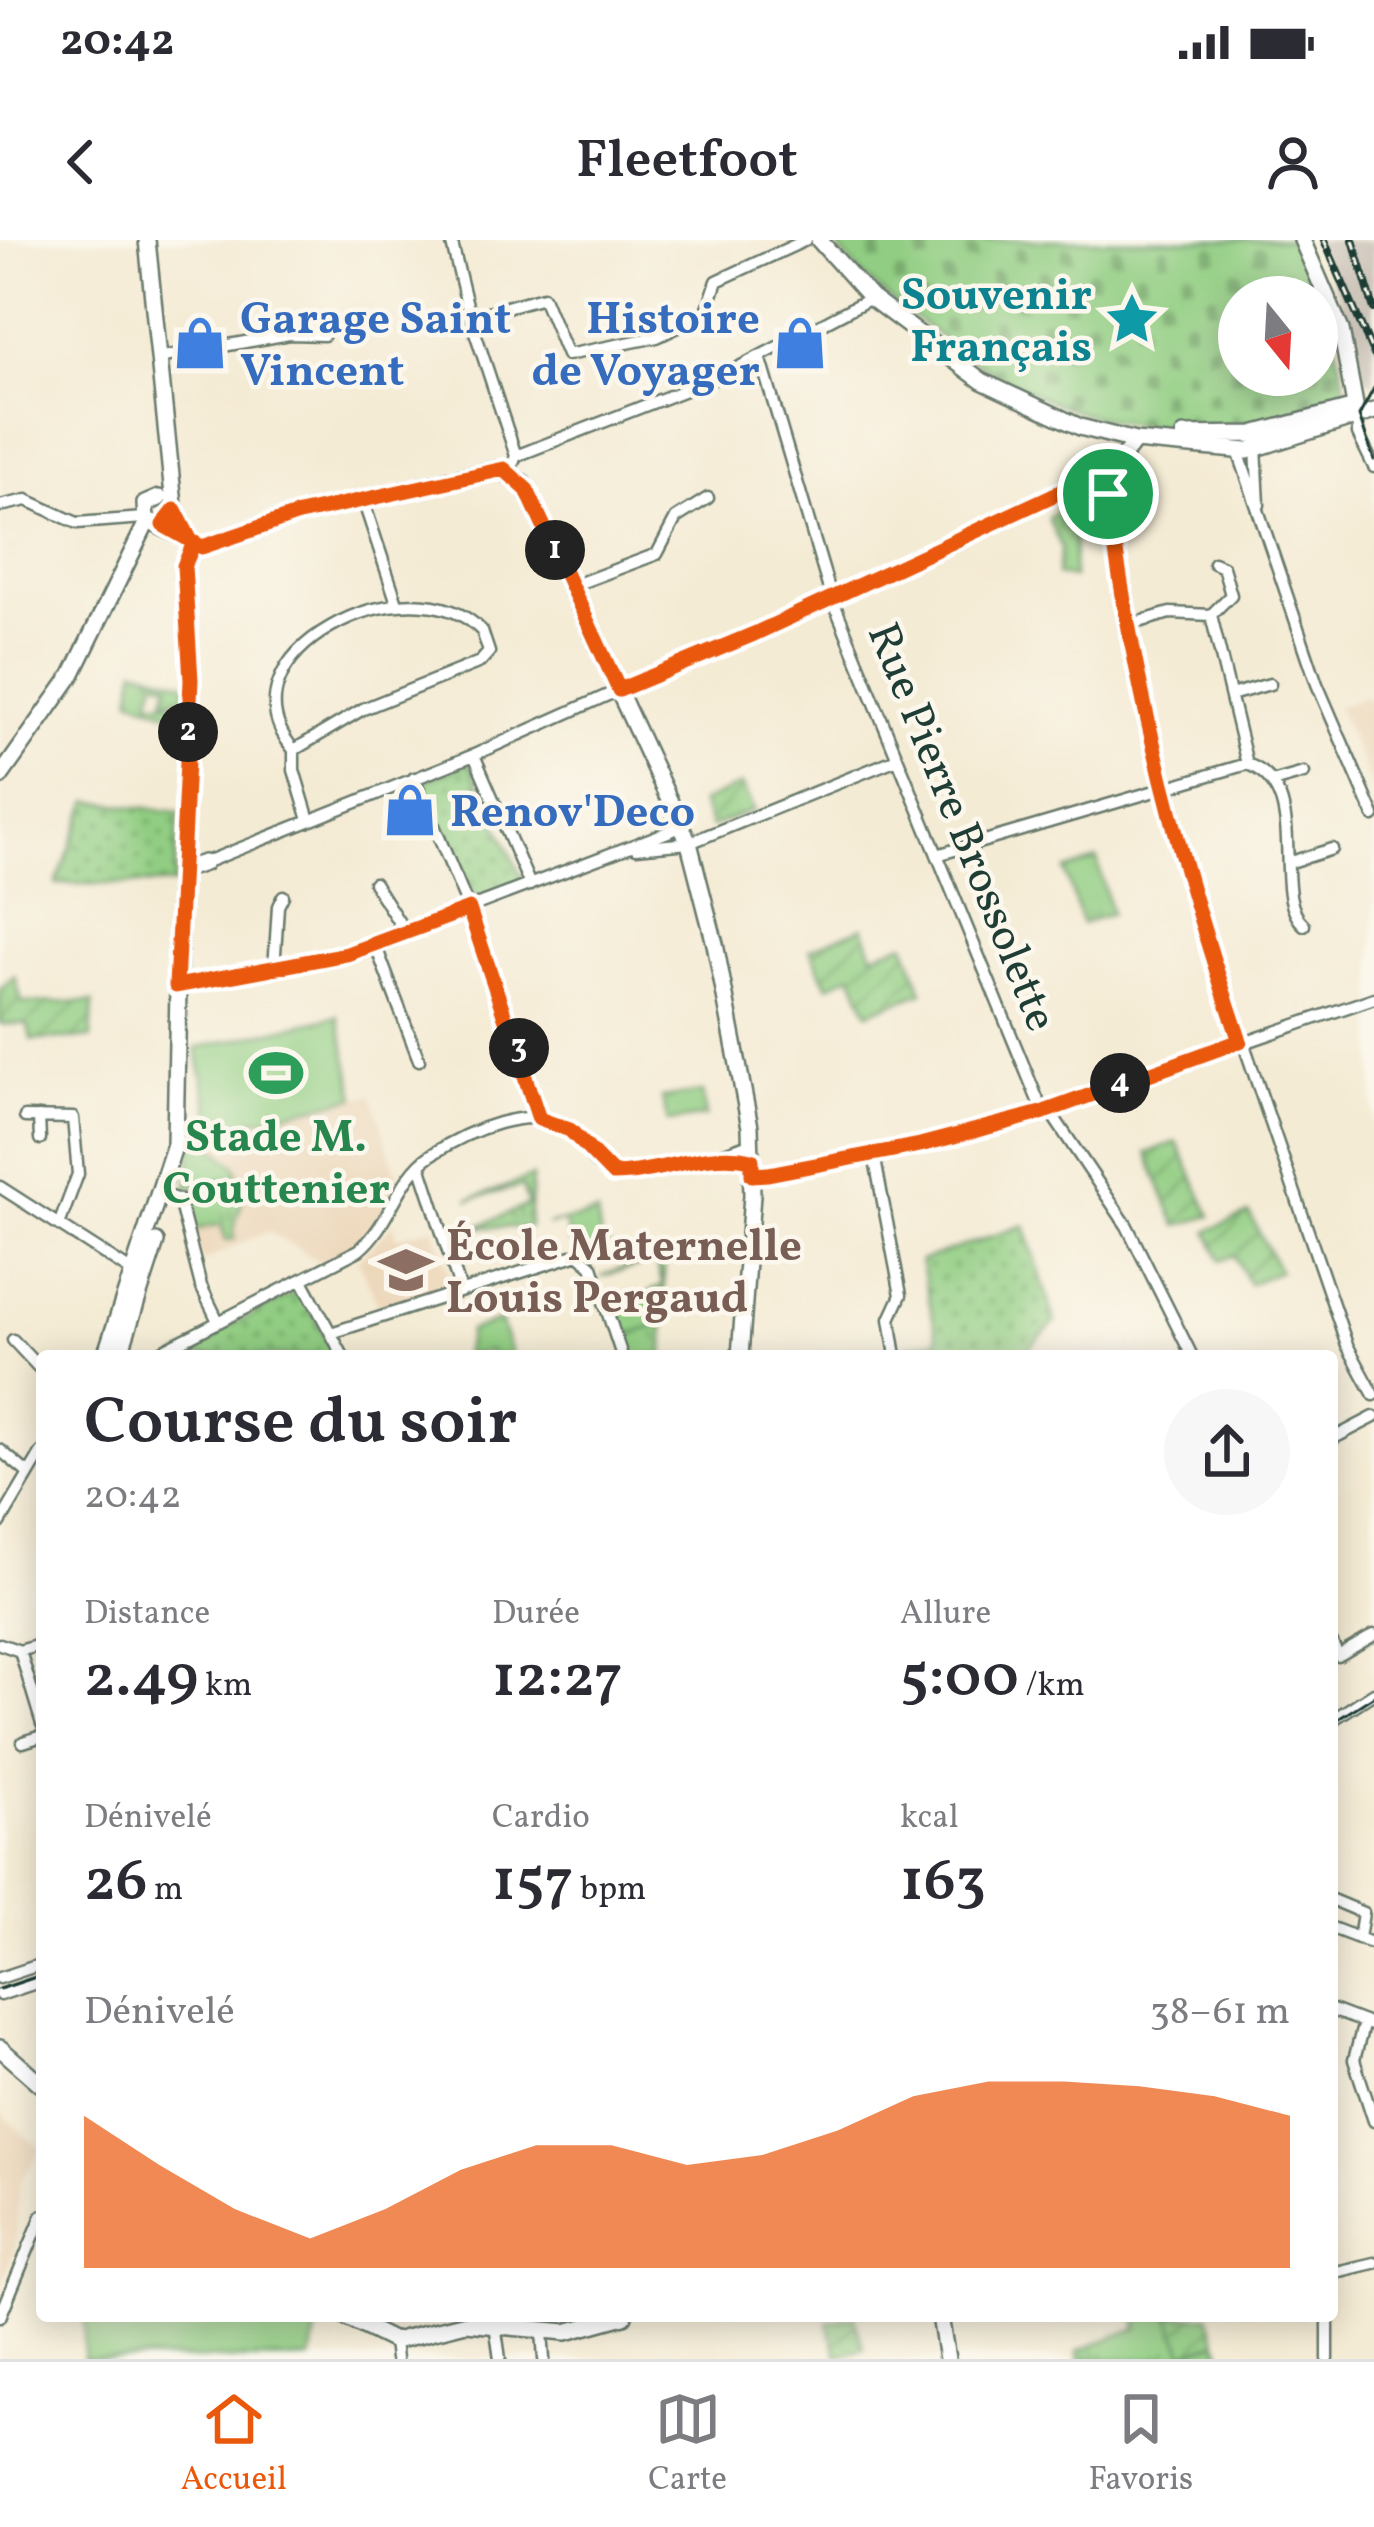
<!DOCTYPE html>
<html lang="fr">
<meta charset="utf-8">
<style>
body{margin:0;font-family:Vollkorn,serif;background:#f7f7f7;color:#2b2b33;height:100vh;display:flex;flex-direction:column;font-size:45px;white-space:nowrap}
*{box-sizing:border-box;margin:0}
p{font-size:39px;color:#7c7c81}
.icon{flex:none;width:66px;height:66px;fill:none;stroke:currentColor;stroke-width:2;stroke-linecap:round;stroke-linejoin:round}
.map{position:relative;flex:1;overflow:hidden}
.panel{position:absolute;left:36px;top:1110px;width:1302px;height:972px;display:flex;flex-direction:column;background:#fff;border-radius:12px;box-shadow:0 6px 30px #0003}
.panel>*{flex:none}
.needle{width:78px;rotate:162deg}
.tools{position:absolute;left:1218px;top:36px;display:grid;gap:24px}
.tools a{display:grid;place-items:center;width:120px;height:120px;border-radius:50%;background:#fff;box-shadow:0 6px 30px #0003;font-size:60px}
.pin{position:absolute;display:grid;place-items:center;width:102px;height:102px;color:#fff;margin:-51px;border:6px solid #fff;border-radius:50%;box-shadow:0 3px 12px #0007}
.km{position:absolute;width:60px;height:60px;margin:-30px;border-radius:50%;background:#222;color:#fff;font-size:33px;line-height:60px;text-align:center}
.round{display:grid;place-items:center;flex:none;width:126px;height:126px;border-radius:63px;background:#f7f7f7}
.summary{display:flex;align-items:center;justify-content:space-between;height:204px;padding:0 48px}
h1{font-size:66px;font-weight:600;line-height:90px}
.stats{display:grid;grid-template-columns:repeat(3,1fr);gap:18px;height:204px;padding:12px 48px}
.stats div{display:grid;align-content:center}
.stats b{font-size:60px;font-weight:600}
.stats small{font-size:33px;font-weight:400}
.stats p{font-size:33px}
.chart{height:336px;padding:24px 48px}
.chart p{display:flex;justify-content:space-between}
.chart svg{width:100%;height:216px;margin-top:12px;fill:#ea580c;opacity:.7}
.status{display:flex;justify-content:space-between;align-items:center;height:84px;padding:0 60px;background:#fff;direction:ltr}
.status svg{height:33px;fill:currentColor}
header{display:flex;justify-content:space-between;align-items:center;height:156px;padding:0 48px;background:#fff;font-size:54px;font-weight:600}
.tab-bar{display:flex;justify-content:space-around;align-items:center;height:168px;border-top:3px solid #e1e1e2;background:#fff;font-size:33px;color:#7c7c81}
.tab-bar a{display:grid;justify-items:center;gap:6px}
.tab-bar .current{color:#ea580c}
.map>svg:first-child{display:block}
</style>
<div class="status"><b>20:42</b><svg viewBox="0 0 49 12"><path d="M0 12V9h3v3zM5 12V6h3v6zM10 12V3h3v9zM15 12V0h3v12zM26 1h20v11H26zM47 4h2v5h-2z"/></svg></div>
<header><svg class="icon" aria-label="back" viewBox="0 0 24 24"><path d="M15 5l-7 7 7 7"/></svg>Fleetfoot<svg class="icon" aria-label="person" viewBox="0 0 24 24"><circle cx="12" cy="8" r="4"/><path d="M4 21q1-7 8-7t8 7"/></svg></header>
<div class="map">
<svg width="1374" height="2119" viewBox="0 0 1374 2119">
<defs>
<pattern id="grass-tufts" width="24" height="20" patternUnits="userSpaceOnUse" patternTransform="scale(3)"><rect width="24" height="20" fill="#91cd82"/><path d="M3 7l-1-3M5 7V3M7 7l1-3M15 17l-1-3M17 17v-4M19 17l1-3" fill="none" stroke="#76a86b"/></pattern>
<pattern id="cemetery-stones" width="16" height="16" patternUnits="userSpaceOnUse" patternTransform="scale(3)"><rect width="16" height="16" fill="#91cd82"/><path d="M2 7V4a2 2 0 0 1 4 0v3zM10 15v-3a2 2 0 0 1 4 0v3z" fill="#76a86b"/></pattern>
<pattern id="park-dots" width="8" height="8" patternUnits="userSpaceOnUse" patternTransform="scale(3)"><rect width="8" height="8" fill="#91cd82"/><path d="M2 2h.1M6 6h.1" fill="none" stroke="#76a86b" stroke-width="1.8" stroke-linecap="round"/></pattern>
<pattern id="garden-furrows" width="10" height="10" patternUnits="userSpaceOnUse" patternTransform="scale(3)"><rect width="10" height="10" fill="#91cd82"/><path d="M-1 1l2-2M0 10L10 0M9 11l2-2" fill="none" stroke="#76a86b"/></pattern>
</defs>
<rect width="100%" height="100%" fill="#fbf7ec"/>
<filter id="ink" filterUnits="userSpaceOnUse"><feTurbulence type="fractalNoise" baseFrequency=".00833" numOctaves="2"/><feDisplacementMap in="SourceGraphic" scale="24" xChannelSelector="R" yChannelSelector="G"/><feConvolveMatrix kernelMatrix="1 2 1 2 8 2 1 2 1" color-interpolation-filters="sRGB"/></filter>
<filter id="wash" filterUnits="userSpaceOnUse"><feTurbulence type="fractalNoise" baseFrequency=".004" numOctaves="4" result="noise"/><feDisplacementMap in="SourceGraphic" scale="48" xChannelSelector="R" yChannelSelector="G"/><feGaussianBlur stdDeviation="2.7" result="paint"/><feColorMatrix in="noise" values="0 0 0 0 0 0 0 0 0 0 0 0 0 0 0 0 0 1.4 0 .05"/><feComposite in="paint" operator="in"/></filter>
<g filter="url(#wash)">
<rect width="100%" height="100%" fill="#f4ebd4"/>
<path fill="#ecd7ba" d="M 1364,457 L 1374,465 L 1374,550 L 1337,466 Z
M 372,855 L 399,941 L 382,977 L 354,1005 L 320,1022 L 268,991 L 202,1022 L 184,947 L 193,896 Z
M 394,984 L 397,998 L 434,986 L 452,1041 L 448,1047 L 380,1069 L 358,1019 Z
M 0,1872 L 42,1910 L 20,1941 L 16,2007 L 0,2048 Z"/>
<path fill="#cbc2b8" d="M 1312,0 L 1374,0 L 1374,148 L 1370,139 L 1363,140 L 1339,56 Z"/>
<path fill="url(#grass-tufts)" stroke="#58855b" stroke-width="3" d="M 1061,270 L 1074,298 L 1073,338 L 1057,335 L 1061,307 L 1048,278 Z
M 136,428 L 187,443 L 186,456 L 165,459 L 169,443 L 156,440 L 150,461 L 185,463 L 185,479 L 131,458 Z
M 1097,619 L 1111,674 L 1082,684 L 1065,631 Z
M 702,852 L 706,876 L 668,882 L 662,858 Z
M 216,892 L 213,907 L 236,926 L 238,935 L 186,951 L 193,896 Z
M 532,937 L 529,987 L 477,987 L 528,965 L 522,946 L 468,960 Z
M 229,949 L 241,950 C 246,968 230,980 235,999 L 226,1000 L 221,984 L 193,990 L 187,959 Z
M 597,974 L 601,999 L 608,1005 L 591,1010 L 572,1004 L 564,982 L 547,985 Z
M 664,1014 L 664,1116 L 631,1116 L 625,1096 L 664,1083 L 653,1050 L 663,1046 L 656,1021 L 601,1036 Z
M 500,1081 L 512,1116 L 492,1116 L 490,1111 L 464,1116 L 469,1091 Z
M 1136,2076 L 1170,2076 L 1184,2113 L 1218,2102 L 1224,2119 L 1080,2119 L 1078,2111 L 1137,2088 Z"/>
<path fill="url(#cemetery-stones)" stroke="#58855b" stroke-width="3" fill-rule="evenodd" d="M 832,0 L 1294,0 L 1332,89 L 1347,153 C 1326,172 1280,181 1251,184 C 1118,202 1029,165 925,86 C 890,59 859,37 832,0 ZM 1239,57 L 1317,57 L 1317,135 L 1239,135 Z"/>
<path fill="url(#park-dots)" stroke="#58855b" stroke-width="3" d="M 469,523 L 522,638 L 519,645 L 475,660 L 422,547 L 427,540 Z
M 89,561 L 179,572 L 174,644 L 56,644 Z
M 1025,985 L 1055,1082 L 1021,1116 L 907,1116 L 906,1106 L 938,1100 L 920,1021 Z
M 301,1050 L 335,1116 L 178,1116 L 216,1098 L 215,1093 Z"/>
<path fill="url(#garden-furrows)" stroke="#58855b" stroke-width="3" d="M 741,545 L 754,570 L 711,587 L 701,563 Z
M 863,687 L 873,714 L 905,703 L 923,752 L 868,772 L 852,734 L 828,746 L 810,709 Z
M 15,736 L 22,763 L 93,762 L 91,798 L 32,800 L 27,784 L 0,784 L 0,749 Z
M 1177,902 L 1211,976 L 1177,986 L 1147,913 Z
M 1249,973 L 1279,1031 L 1249,1044 L 1234,1015 L 1221,1021 L 1208,991 Z
M 854,2076 L 864,2108 L 838,2116 L 828,2083 Z
M 1170,2076 L 1209,2076 L 1218,2102 L 1184,2113 Z"/>
<path fill="#91cd82" stroke="#58855b" stroke-width="3" d="M 338,776 L 356,857 L 214,889 L 196,808 Z
M 654,1051 L 665,1083 L 625,1096 L 614,1065 Z
M 85,2076 L 319,2076 L 311,2119 L 83,2119 Z"/>
</g>
<g filter="url(#ink)">
<g fill="none" stroke-linecap="round" stroke-linejoin="round">
<defs>
<path id="street" d="M 451,0 L 470,77 L 516,216 L 510,231
M 470,77 L 543,57 L 567,115 L 657,97 L 706,74 L 717,41 L 806,0
M 760,117 L 831,356 L 1041,868 L 1053,876 L 1127,986 L 1192,1116
M 158,118 L 289,94 L 324,95
M 1357,174 L 1358,194 L 1374,227
M 1256,206 L 1259,265
M 1237,208 L 1317,444 L 1374,576
M 516,216 L 726,134 L 871,58
M 1101,233 L 1125,386 L 1201,679 L 1347,1105 L 1374,1155
M 363,260 L 397,363
M 0,266 L 27,260 L 77,283 L 144,278
M 572,346 L 657,314 L 676,278 L 708,258
M 1211,375 L 1231,355 L 1223,327 L 1214,323
M 1125,386 L 1170,373 L 1211,375 L 1247,524
M 1234,454 L 1270,444
M 294,510 L 363,469 L 480,422 L 489,412 L 482,391 C 410,315 213,416 294,510 L 294,530 L 309,580
M 474,515 L 530,645
M 414,538 L 469,669 L 539,879
M 1272,542 L 1304,533
M 636,608 L 689,603 L 897,519
M 937,615 L 1247,524 C 1314,548 1268,654 1304,685
M 1291,622 L 1332,609
M 204,623 L 474,515 L 619,450
M 182,630 L 191,440 L 184,326 L 193,305
M 374,643 L 405,692
M 375,704 L 419,820
M 274,730 L 278,666 L 283,656
M 184,746 L 347,714 L 681,587
M 25,877 L 73,878 L 78,934 L 59,985
M 39,877 L 40,899
M 874,915 L 901,1055 L 890,1079 L 896,1116
M 713,919 L 752,920
M 420,925 L 461,1051
M 752,935 L 874,915 L 1041,873 L 1374,758
M 0,947 L 134,1033
M 170,957 L 179,960 L 201,1046 L 217,1079
M 302,1040 L 343,1116
M 331,1093 L 578,1014 L 592,1026 L 622,1116
M 13,1100 L 42,1131
M 152,1116 L 359,1010 C 391,984 397,938 431,915 C 464,893 534,860 570,890 C 584,901 590,923 607,931 C 631,943 725,914 751,903
M 1332,1199 L 1374,1177
M 0,1210 L 29,1234
M 0,1283 L 42,1212
M 1332,1403 L 1338,1416 L 1374,1395
M 0,1404 L 20,1411 L 42,1404
M 20,1411 L 42,1484
M 1332,1480 L 1374,1453
M 23,1502 L 42,1496
M 1332,1660 L 1363,1673 L 1359,1698
M 1332,1688 L 1374,1704
M 0,1738 L 42,1724
M 0,1755 L 42,1741
M 1332,1770 L 1374,1786
M 1364,1782 L 1354,1820 L 1374,1881
M 1332,2033 L 1374,2023
M 0,2077 L 42,1976
M 495,2084 L 500,2119
M 542,2091 L 544,2119
M 394,2101 L 396,2119
M 1328,2119 L 1328,2076"/>
<path id="secondary" d="M 147,0 L 174,265 L 191,304
M 819,0 L 871,58 L 982,141 L 1080,187 L 1135,201 L 1247,211 L 1374,171
M 1302,0 L 1341,90 L 1355,165 L 1341,179
M 1184,195 L 1253,194 L 1348,169
M 159,258 L 145,264 L 146,280 L 185,298
M 191,304 L 202,307 L 299,274 L 497,229 L 522,242 L 689,603 L 715,704 L 750,887 L 752,955 L 740,1116
M 619,450 L 754,394 L 1101,233 L 1119,222 L 1135,201
M 0,537 L 72,435 L 147,282
M 105,1116 L 175,904 L 180,646 L 182,630 L 204,623
M 119,1116 L 156,1002
M 0,1808 L 42,1845
M 343,2076 L 394,2101 L 466,2083 L 566,2092 L 624,2076
M 940,2076 L 947,2119"/>
</defs>
<use href="#street" stroke="#6a7a6c" stroke-width="15"/>
<use href="#secondary" stroke="#6a7a6c" stroke-width="20"/>
<use href="#street" stroke="#fff" stroke-width="10"/>
<use href="#secondary" stroke="#fff" stroke-width="15"/>
<path stroke="#1f3d34" stroke-width="3" d="M 1374,148 L 1359,176 L 1374,220
M 1332,1483 L 1374,1456
M 0,1749 L 42,1735"/>
<defs>
<path id="rail" d="M 1324,0 L 1374,115
M 1353,0 L 1374,69"/>
</defs>
<use href="#rail" stroke="#1f3d34" stroke-width="8"/>
<use href="#rail" stroke="#fbf7ec" stroke-width="3" stroke-dasharray="9" stroke-linecap="butt"/>
</g>
</g>
<g fill="none" stroke-linecap="round" stroke-linejoin="round" filter="url(#ink)">
<defs>
<path id="route" d="M 1108,254 L 1101,233 L 754,394 L 619,450 L 527,250 L 504,229 L 299,274 L 202,307 L 163,285 L 175,270 L 193,305 L 184,326 L 191,440 L 176,746 L 347,714 L 469,669 L 539,879 L 570,890 L 613,934 C 659,934 706,909 752,920 L 752,935 L 768,934 L 920,905 L 1041,873 L 1240,801 C 1179,624 1131,440 1108,254"/>
</defs>
<use href="#route" stroke="#fff" stroke-width="24"/>
<use href="#route" stroke="#ea580c" stroke-width="15"/>
</g>
<defs>
<symbol id="sight-bare" viewBox="-9 -9 18 18"><path d="M0-6L1.8-2.2L6-1.7L2.9 1.2L3.7 5.4L0 3.3L-3.7 5.4L-2.9 1.2L-6-1.7L-1.8-2.2Z" fill="#0f9aa8" stroke="#fbf7ec" stroke-width="2.5" paint-order="stroke"/></symbol>
<symbol id="shop-bare" viewBox="-9 -9 18 18"><path d="M-5-2.5h2.3a2.7 3.5 0 0 1 5.4 0H5L5.5 6h-11ZM-1.5-2.5h3a1.5 2.3 0 0 0-3 0Z" fill="#3f7fe0" stroke="#fbf7ec" stroke-width="2.5" paint-order="stroke"/></symbol>
<symbol id="stadium-bare" viewBox="-9 -9 18 18"><path d="M0-5a6.5 5 0 1 0 0 10a6.5 5 0 1 0 0-10ZM-3.5-1.8h7v3.6h-7Z" fill="#2e9e5b" stroke="#fbf7ec" stroke-width="2.5" paint-order="stroke"/></symbol>
<symbol id="school-bare" viewBox="-9 -9 18 18"><path d="M0-5L7-2L0 1L-7-2ZM-4 1L0 2.5L4 1V4Q0 6-4 4Z" fill="#8d6e63" stroke="#fbf7ec" stroke-width="2.5" paint-order="stroke"/></symbol>
</defs>
<g fill-rule="evenodd">
<use href="#sight-bare" x="1094" y="41" width="76" height="76"/>
<use href="#shop-bare" x="162" y="65" width="76" height="76"/>
<use href="#shop-bare" x="762" y="65" width="76" height="76"/>
<use href="#shop-bare" x="372" y="532" width="76" height="76"/>
<use href="#stadium-bare" x="238" y="795" width="76" height="76"/>
<use href="#school-bare" x="368" y="992" width="76" height="76"/>
</g>
<g text-anchor="middle" stroke-width="9" stroke-linejoin="round" paint-order="stroke">
<g font-size="45" font-weight="bold" fill="#0d838f" stroke="#fbf7ec" text-anchor="end">
<text x="1092" y="69">Souvenir<tspan x="1092" dy="52">Français</tspan></text>
</g>
<g font-size="45" font-weight="bold" fill="#366cbe" stroke="#fbf7ec" text-anchor="start">
<text x="240" y="93">Garage Saint<tspan x="240" dy="52">Vincent</tspan></text>
<text x="760" y="93" text-anchor="end">Histoire<tspan x="760" dy="52">de Voyager</tspan></text>
<text x="450" y="586">Renov'Deco</text>
</g>
<g font-size="45" fill="#1f3d34" stroke="#fbf7ec">
<text transform="translate(964 586) rotate(68)" y="16">Rue Pierre Brossolette</text>
</g>
<g font-size="45" font-weight="bold" fill="#27864d" stroke="#fbf7ec">
<text x="276" y="911">Stade M.<tspan x="276" dy="52">Couttenier</tspan></text>
</g>
<g font-size="45" font-weight="bold" fill="#785e54" stroke="#fbf7ec" text-anchor="start">
<text x="446" y="1020">École Maternelle<tspan x="446" dy="52">Louis Pergaud</tspan></text>
</g>
</g>
</svg>
<div class="tools">
<a><svg class="needle" viewBox="-14 -14 28 28"><path d="M0-13l5 13h-10z" fill="#e53935"/><path d="M0 13l5-13h-10z" fill="#7c7c81"/></svg></a>
</div>
<div class="pin" style="left:1108px;top:254px;background:#1e9e55"><svg class="icon" aria-label="arrive" viewBox="0 0 24 24"><path d="M6 21V4h12l-3 4 3 4H6"/></svg></div>
<b class="km" style="left:555px;top:310px">1</b>
<b class="km" style="left:188px;top:492px">2</b>
<b class="km" style="left:519px;top:808px">3</b>
<b class="km" style="left:1120px;top:843px">4</b>
<section class="panel">
<div class="summary"><div><h1>Course du soir</h1><p>20:42</p></div><a class="round"><svg class="icon" aria-label="share" viewBox="0 0 24 24"><path d="M12 15V3M7 8l5-5 5 5M5 13v7h14v-7"/></svg></a></div>
<div class="stats">
<div><p>Distance</p><b>2.49<small> km</small></b></div>
<div><p>Durée</p><b>12:27</b></div>
<div><p>Allure</p><b>5:00<small> /km</small></b></div>
</div>
<div class="stats">
<div><p>Dénivelé</p><b>26<small> m</small></b></div>
<div><p>Cardio</p><b>157<small> bpm</small></b></div>
<div><p>kcal</p><b>163</b></div>
</div>
<div class="chart"><p><span>Dénivelé</span>38–61 m</p>
<svg viewBox="0 0 160 44" preserveAspectRatio="none"><path d="M0 44V13L10 23L20 32L30 38L40 32L50 24L60 19L70 19L80 23L90 21L100 16L110 9L120 6L130 6L140 7L150 9L160 13V44z"/></svg>
</div>
</section>
</div>
<nav class="tab-bar">
<a class="current"><svg class="icon" aria-label="home" viewBox="0 0 24 24"><path d="M3 11l9-7 9 7M6 9v11h12V9"/></svg>Accueil</a>
<a><svg class="icon" aria-label="map" viewBox="0 0 24 24"><path d="M3 6l6-2 6 2 6-2v14l-6 2-6-2-6 2zM9 4v14M15 6v14"/></svg>Carte</a>
<a><svg class="icon" aria-label="saved" viewBox="0 0 24 24"><path d="M7 4h10v16l-5-4-5 4z"/></svg>Favoris</a>
</nav>
